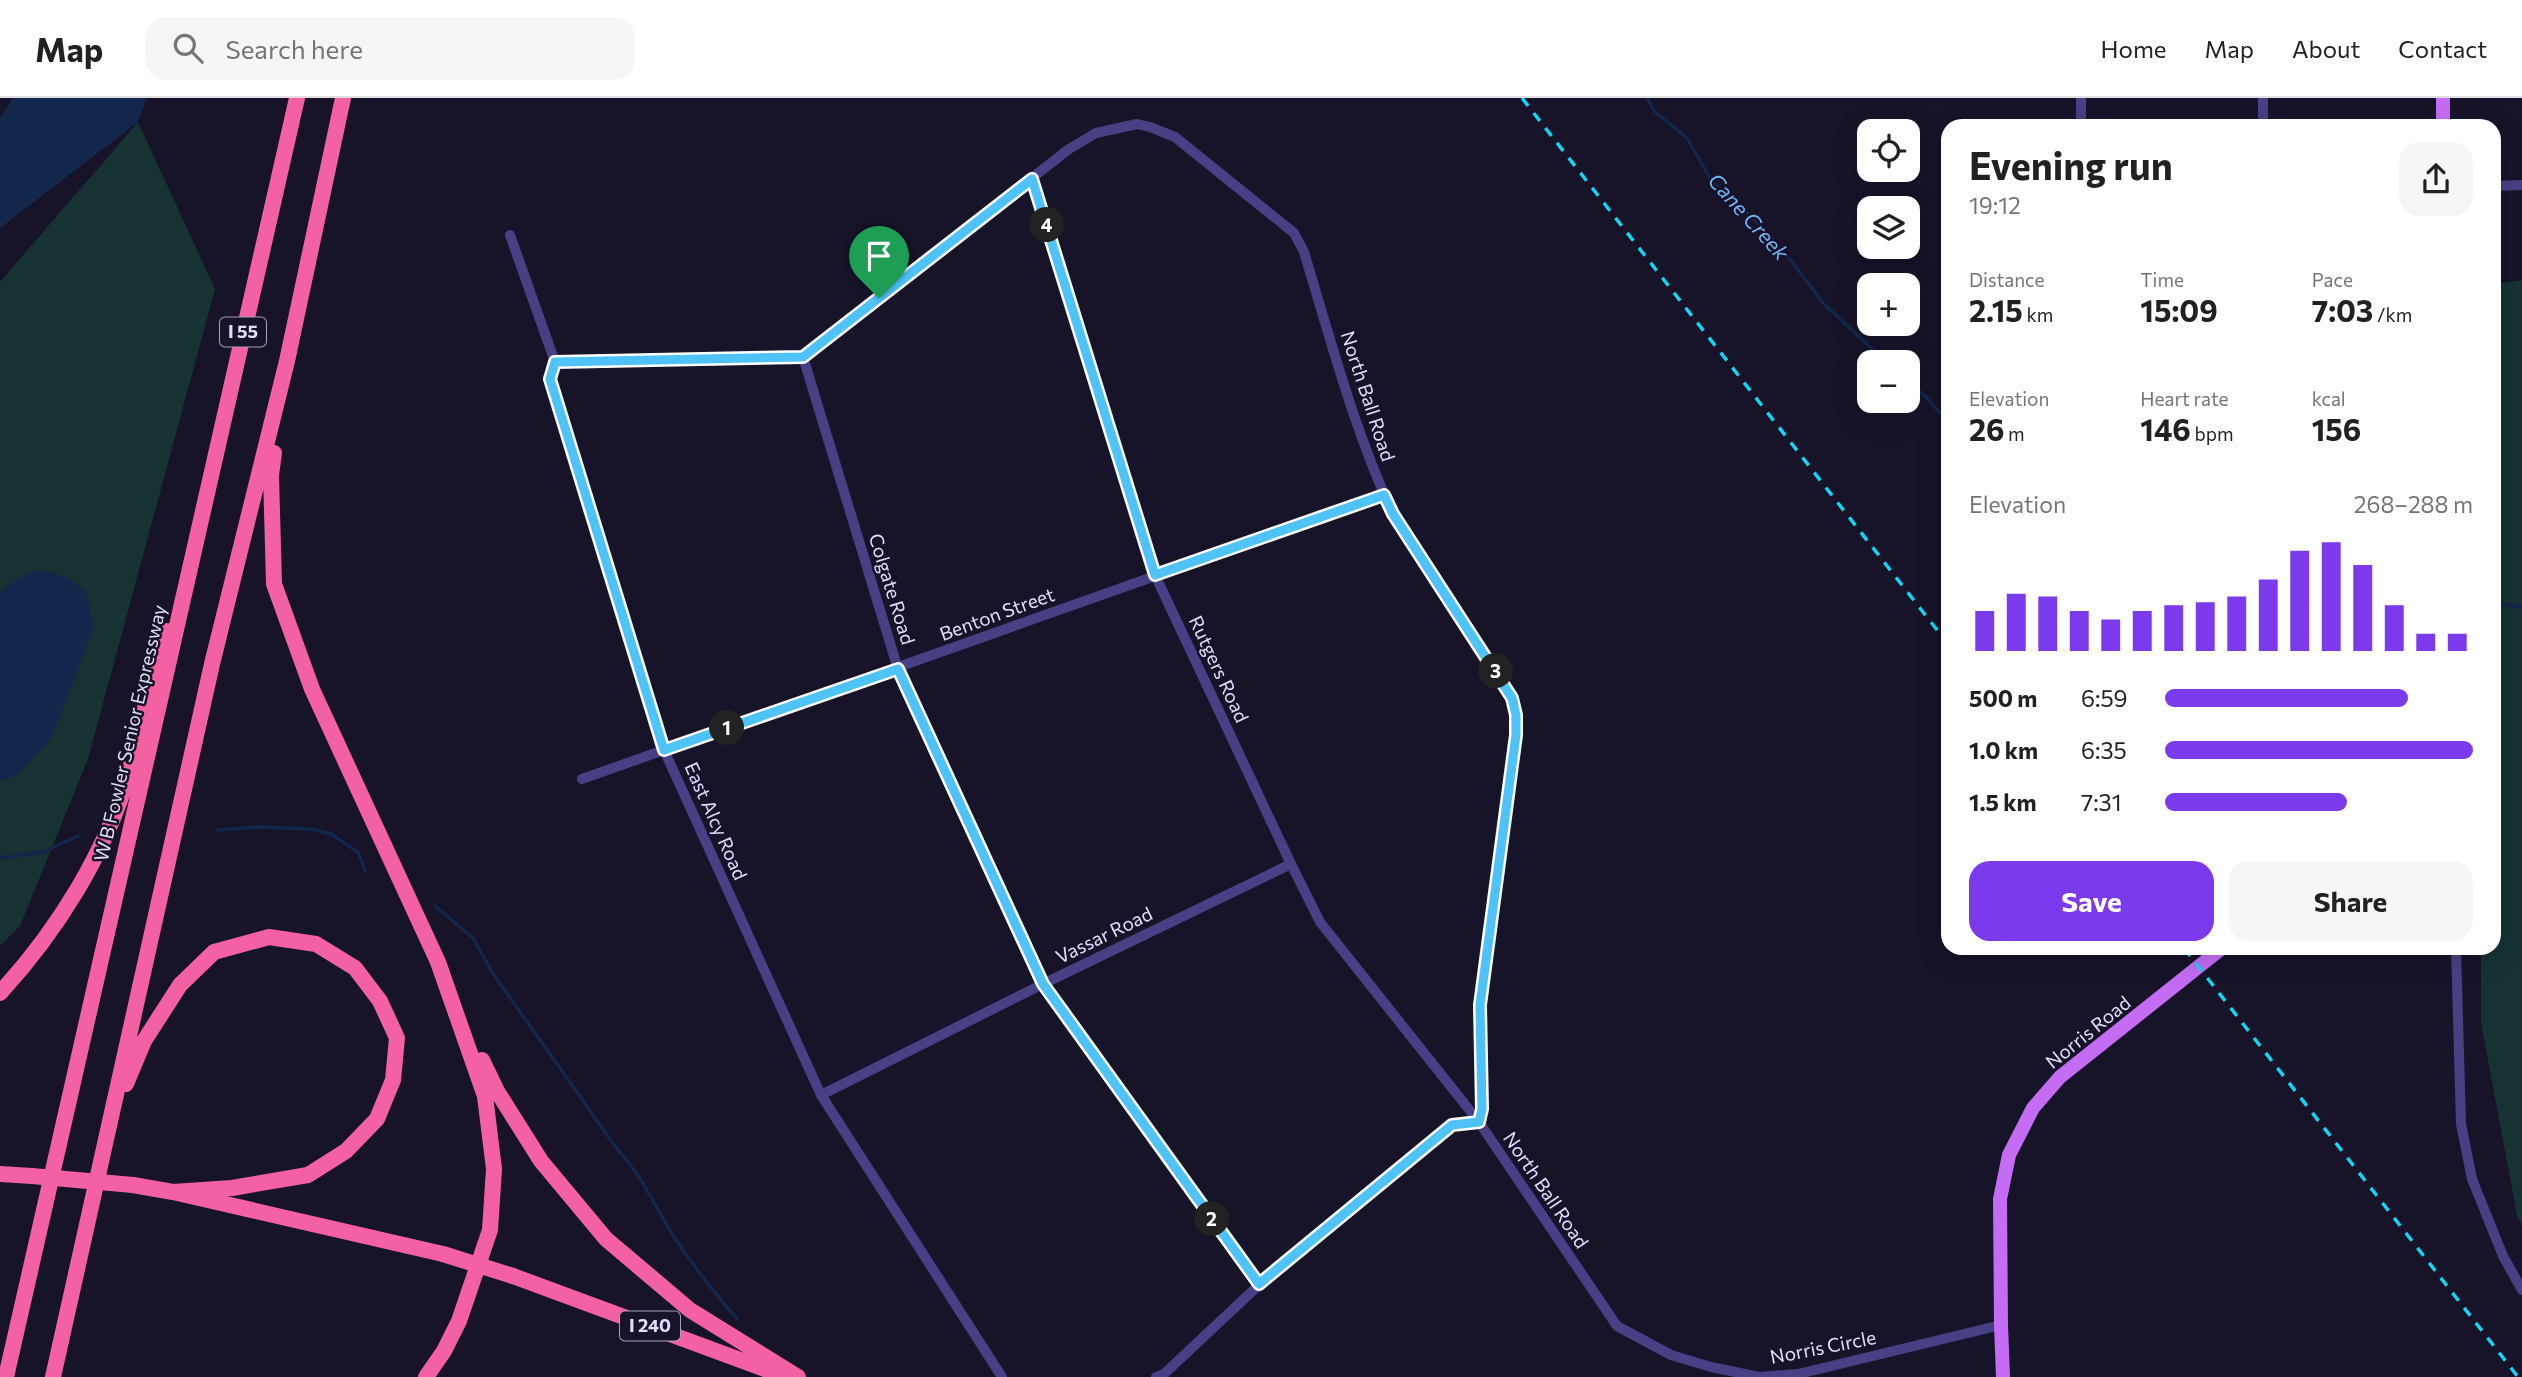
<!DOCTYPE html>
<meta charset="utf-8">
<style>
body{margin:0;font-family:Commissioner,sans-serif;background:#f6f6f6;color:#202124;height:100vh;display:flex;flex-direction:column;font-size:26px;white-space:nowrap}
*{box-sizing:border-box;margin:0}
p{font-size:23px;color:#757577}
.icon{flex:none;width:38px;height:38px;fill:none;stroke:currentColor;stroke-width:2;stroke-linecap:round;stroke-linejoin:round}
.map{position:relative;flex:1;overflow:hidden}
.drawer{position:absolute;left:1941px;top:21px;width:560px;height:836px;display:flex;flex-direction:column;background:#fff;border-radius:21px;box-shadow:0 7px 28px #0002}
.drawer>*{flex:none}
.fabs{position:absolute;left:1857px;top:21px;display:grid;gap:14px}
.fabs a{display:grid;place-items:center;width:63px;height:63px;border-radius:14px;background:#fff;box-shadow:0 7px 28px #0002;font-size:35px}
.pin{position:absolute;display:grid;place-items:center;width:60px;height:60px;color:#fff;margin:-72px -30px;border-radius:50% 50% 50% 0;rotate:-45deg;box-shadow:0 0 7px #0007}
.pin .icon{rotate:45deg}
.km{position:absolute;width:35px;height:35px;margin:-18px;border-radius:50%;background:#222;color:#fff;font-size:19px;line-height:35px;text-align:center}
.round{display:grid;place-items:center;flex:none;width:74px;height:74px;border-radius:21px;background:#f6f6f6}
.overview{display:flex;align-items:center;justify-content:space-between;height:119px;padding:0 28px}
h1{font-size:38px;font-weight:700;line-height:52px}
.metrics{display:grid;grid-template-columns:repeat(3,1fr);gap:10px;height:119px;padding:7px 28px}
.metrics div{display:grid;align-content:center}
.metrics b{font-size:30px;font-weight:700}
.metrics small{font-size:19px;font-weight:400}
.metrics p{font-size:19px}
.chart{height:196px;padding:14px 28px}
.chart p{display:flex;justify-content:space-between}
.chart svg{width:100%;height:126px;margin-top:7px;stroke:#7c3aed;stroke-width:6}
.primary-button{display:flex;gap:14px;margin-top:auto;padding:14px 28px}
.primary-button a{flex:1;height:80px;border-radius:21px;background:#7c3aed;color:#fff;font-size:28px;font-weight:700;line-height:80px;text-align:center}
.primary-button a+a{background:#f6f6f6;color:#202124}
ul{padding:0 28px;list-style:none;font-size:23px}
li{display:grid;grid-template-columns:112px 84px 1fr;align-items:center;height:52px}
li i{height:18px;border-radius:9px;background:#7c3aed}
header{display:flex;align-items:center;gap:42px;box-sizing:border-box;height:98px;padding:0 35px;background:#fff;border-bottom:2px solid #e0e0e0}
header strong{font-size:33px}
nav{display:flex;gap:38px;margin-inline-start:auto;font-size:24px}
.search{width:490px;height:63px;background:#f6f6f6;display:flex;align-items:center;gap:18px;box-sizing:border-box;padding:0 24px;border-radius:21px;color:#757577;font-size:26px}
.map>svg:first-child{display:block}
</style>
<header>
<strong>Map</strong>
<div class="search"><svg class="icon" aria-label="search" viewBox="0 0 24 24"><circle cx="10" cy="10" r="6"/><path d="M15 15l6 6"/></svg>Search here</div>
<nav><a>Home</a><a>Map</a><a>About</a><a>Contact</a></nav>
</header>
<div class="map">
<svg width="2522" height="1279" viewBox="0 0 2522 1279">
<rect width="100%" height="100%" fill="#171329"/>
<path fill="#163232" d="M 138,24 L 215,191 L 88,661 L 20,828 L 0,848 L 0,184 Z
M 2522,182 L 2522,1127 L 2517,1118 L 2481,924 L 2481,851 L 2494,850 L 2494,186 Z"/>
<path fill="#13274c" d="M 13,0 L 147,0 L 138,24 L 0,130 L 0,20 Z
M 39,471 L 66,479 L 86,493 L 93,531 L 51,641 L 16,678 L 0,682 L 0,494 L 17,481 Z"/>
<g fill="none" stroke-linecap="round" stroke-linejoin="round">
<path stroke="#13274c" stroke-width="3.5" d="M 1647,0 L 1655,14 L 1687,40 L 1711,82 L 1760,127 L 1790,161 L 1823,205 L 1886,264
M 1908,283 L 1926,299 L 1948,324
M 2494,505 L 2522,509
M 218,732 L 258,729 L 311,731 L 331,736 L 358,754 L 365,772
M 0,760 L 43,754 L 78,738
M 435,808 L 473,840 L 492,874 L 617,1051 C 641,1077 650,1099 668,1129 C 688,1162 712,1191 737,1221"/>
<path stroke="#464184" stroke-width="10" d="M 2081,0 L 2081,28
M 2263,0 L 2263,28
M 2405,28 L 2443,27
M 1032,81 L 1155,477 L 1291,766 L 1320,824 L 1479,1024
M 2494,88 L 2522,87
M 510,137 L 555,264 L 550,281 L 664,652 L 821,997 L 1002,1279
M 803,259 L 898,571 L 1043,886 L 1259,1187
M 555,264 L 803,259 L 1069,51 L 1096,35 L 1137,26 L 1150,29 L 1175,39 L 1294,135 L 1304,154 C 1331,243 1354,332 1393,416 L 1494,569 L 1512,600 L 1516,617 L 1516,637 L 1480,907 L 1482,1011 L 1479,1024 L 1617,1228 L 1671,1257 L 1711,1269 L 1759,1279 L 1798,1276 L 2001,1227
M 582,681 L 1384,397
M 2456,850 L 2461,1026 L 2472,1081 L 2503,1158 L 2522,1192
M 821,997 L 1043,886 L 1291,766
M 1156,1279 L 1164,1276 L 1259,1187 L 1407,1062 L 1452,1027 L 1479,1024"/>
<path stroke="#c56cf4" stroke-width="14" d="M 2443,0 L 2443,28
M 2003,1279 L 2001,1227 L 2000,1101 L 2009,1057 L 2033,1010 L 2060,979 L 2222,850"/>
<path stroke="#f361a3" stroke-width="16" d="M 274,355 L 271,377 L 274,486 L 312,591 L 438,864 L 485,998 L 494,1071 L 490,1132 L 459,1223 L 444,1253 L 426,1279
M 0,895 C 57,833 106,755 129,674 C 142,627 150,579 167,533
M 482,962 L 497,993 L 541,1063 L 606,1141 L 690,1212 L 798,1279
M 126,986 L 144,943 L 180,887 L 214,854 L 269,839 L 316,846 L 355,870 L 380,903 L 397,940 L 393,982 L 377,1021 L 346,1053 L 308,1077 L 232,1090 L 173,1094
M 0,1076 L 32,1078
M 133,1087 L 173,1094 L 443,1156
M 513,1178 L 781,1277
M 6,1279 L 297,0
M 53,1279 L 212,566 L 287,263 L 343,0"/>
<path stroke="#17d3ee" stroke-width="3.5" stroke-dasharray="10 9" stroke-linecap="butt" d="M 1522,0 L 1948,546
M 2184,850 L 2518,1279"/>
<path stroke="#f361a3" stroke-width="16" d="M 32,1078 L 133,1087
M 443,1156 L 513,1178"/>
</g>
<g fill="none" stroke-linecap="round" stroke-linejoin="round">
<defs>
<path id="route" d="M 1032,81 L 1155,477 L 1384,397 L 1393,416 L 1512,600 L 1516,617 L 1516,637 L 1480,907 L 1482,1011 L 1479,1024 L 1452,1027 L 1259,1186 L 1043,886 L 898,571 L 664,652 L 550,281 L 555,264 L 803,259 Z"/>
</defs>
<use href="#route" stroke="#fff" stroke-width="14"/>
<use href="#route" stroke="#4fc3f7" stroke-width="9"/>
</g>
<g text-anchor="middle" stroke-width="5" stroke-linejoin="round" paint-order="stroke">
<g fill="#171329" stroke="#a4a0bd" stroke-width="2">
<rect x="220" y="219.5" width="46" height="29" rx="5"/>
<rect x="620" y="1213.5" width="60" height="29" rx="5"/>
</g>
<g font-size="18" font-weight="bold" fill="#e1ddfc">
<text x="243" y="240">I 55</text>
<text x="650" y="1234">I 240</text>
</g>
<g font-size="19" fill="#e1ddfc" stroke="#171329">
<text transform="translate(1368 298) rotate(72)" y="7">North Ball Road</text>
<text transform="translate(892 491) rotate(73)" y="7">Colgate Road</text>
<text transform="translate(997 516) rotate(-20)" y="7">Benton Street</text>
<text transform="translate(1219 571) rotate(65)" y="7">Rutgers Road</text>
<text transform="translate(130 635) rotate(-77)" y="7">W B Fowler Senior Expressway</text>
<text transform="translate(716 723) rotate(66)" y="7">East Alcy Road</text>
<text transform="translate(1104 837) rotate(-26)" y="7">Vassar Road</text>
<text transform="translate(2088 934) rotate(-39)" y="7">Norris Road</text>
<text transform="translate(1546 1092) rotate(56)" y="7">North Ball Road</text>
<text transform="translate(1823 1249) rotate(-11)" y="7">Norris Circle</text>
</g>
<g font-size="21" font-style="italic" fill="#73b5f5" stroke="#171329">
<text transform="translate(1748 119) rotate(48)" y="7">Cane Creek</text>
</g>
</g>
</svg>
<div class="fabs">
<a><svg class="icon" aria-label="locate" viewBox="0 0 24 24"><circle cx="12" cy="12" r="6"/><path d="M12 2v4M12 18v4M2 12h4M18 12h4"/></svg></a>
<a><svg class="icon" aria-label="layers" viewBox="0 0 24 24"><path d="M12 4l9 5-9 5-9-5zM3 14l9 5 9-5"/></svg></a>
<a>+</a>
<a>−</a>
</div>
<div class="pin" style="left:879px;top:200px;background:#1e9e55"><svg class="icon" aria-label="arrive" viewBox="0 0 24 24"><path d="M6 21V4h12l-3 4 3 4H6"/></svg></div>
<b class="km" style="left:727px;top:630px">1</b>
<b class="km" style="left:1212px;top:1121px">2</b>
<b class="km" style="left:1496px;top:573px">3</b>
<b class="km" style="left:1047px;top:127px">4</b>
<section class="drawer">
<div class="overview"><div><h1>Evening run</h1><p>19:12</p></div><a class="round"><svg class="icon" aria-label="share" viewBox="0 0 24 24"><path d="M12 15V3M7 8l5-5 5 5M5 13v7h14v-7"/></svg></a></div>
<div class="metrics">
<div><p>Distance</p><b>2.15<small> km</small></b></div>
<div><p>Time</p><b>15:09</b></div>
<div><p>Pace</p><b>7:03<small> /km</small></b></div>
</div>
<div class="metrics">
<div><p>Elevation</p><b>26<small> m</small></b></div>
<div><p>Heart rate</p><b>146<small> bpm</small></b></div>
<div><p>kcal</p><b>156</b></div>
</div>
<div class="chart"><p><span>Elevation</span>268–288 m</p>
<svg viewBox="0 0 160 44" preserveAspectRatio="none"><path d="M5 44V30M15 44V24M25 44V25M35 44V30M45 44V33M55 44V30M65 44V28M75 44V27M85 44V25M95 44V19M105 44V9M115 44V6M125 44V14M135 44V28M145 44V38M155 44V38"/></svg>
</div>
<ul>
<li><b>500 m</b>6:59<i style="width:79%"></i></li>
<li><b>1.0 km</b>6:35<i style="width:100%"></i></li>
<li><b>1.5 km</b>7:31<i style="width:59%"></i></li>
</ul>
<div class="primary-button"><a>Save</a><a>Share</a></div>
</section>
</div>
